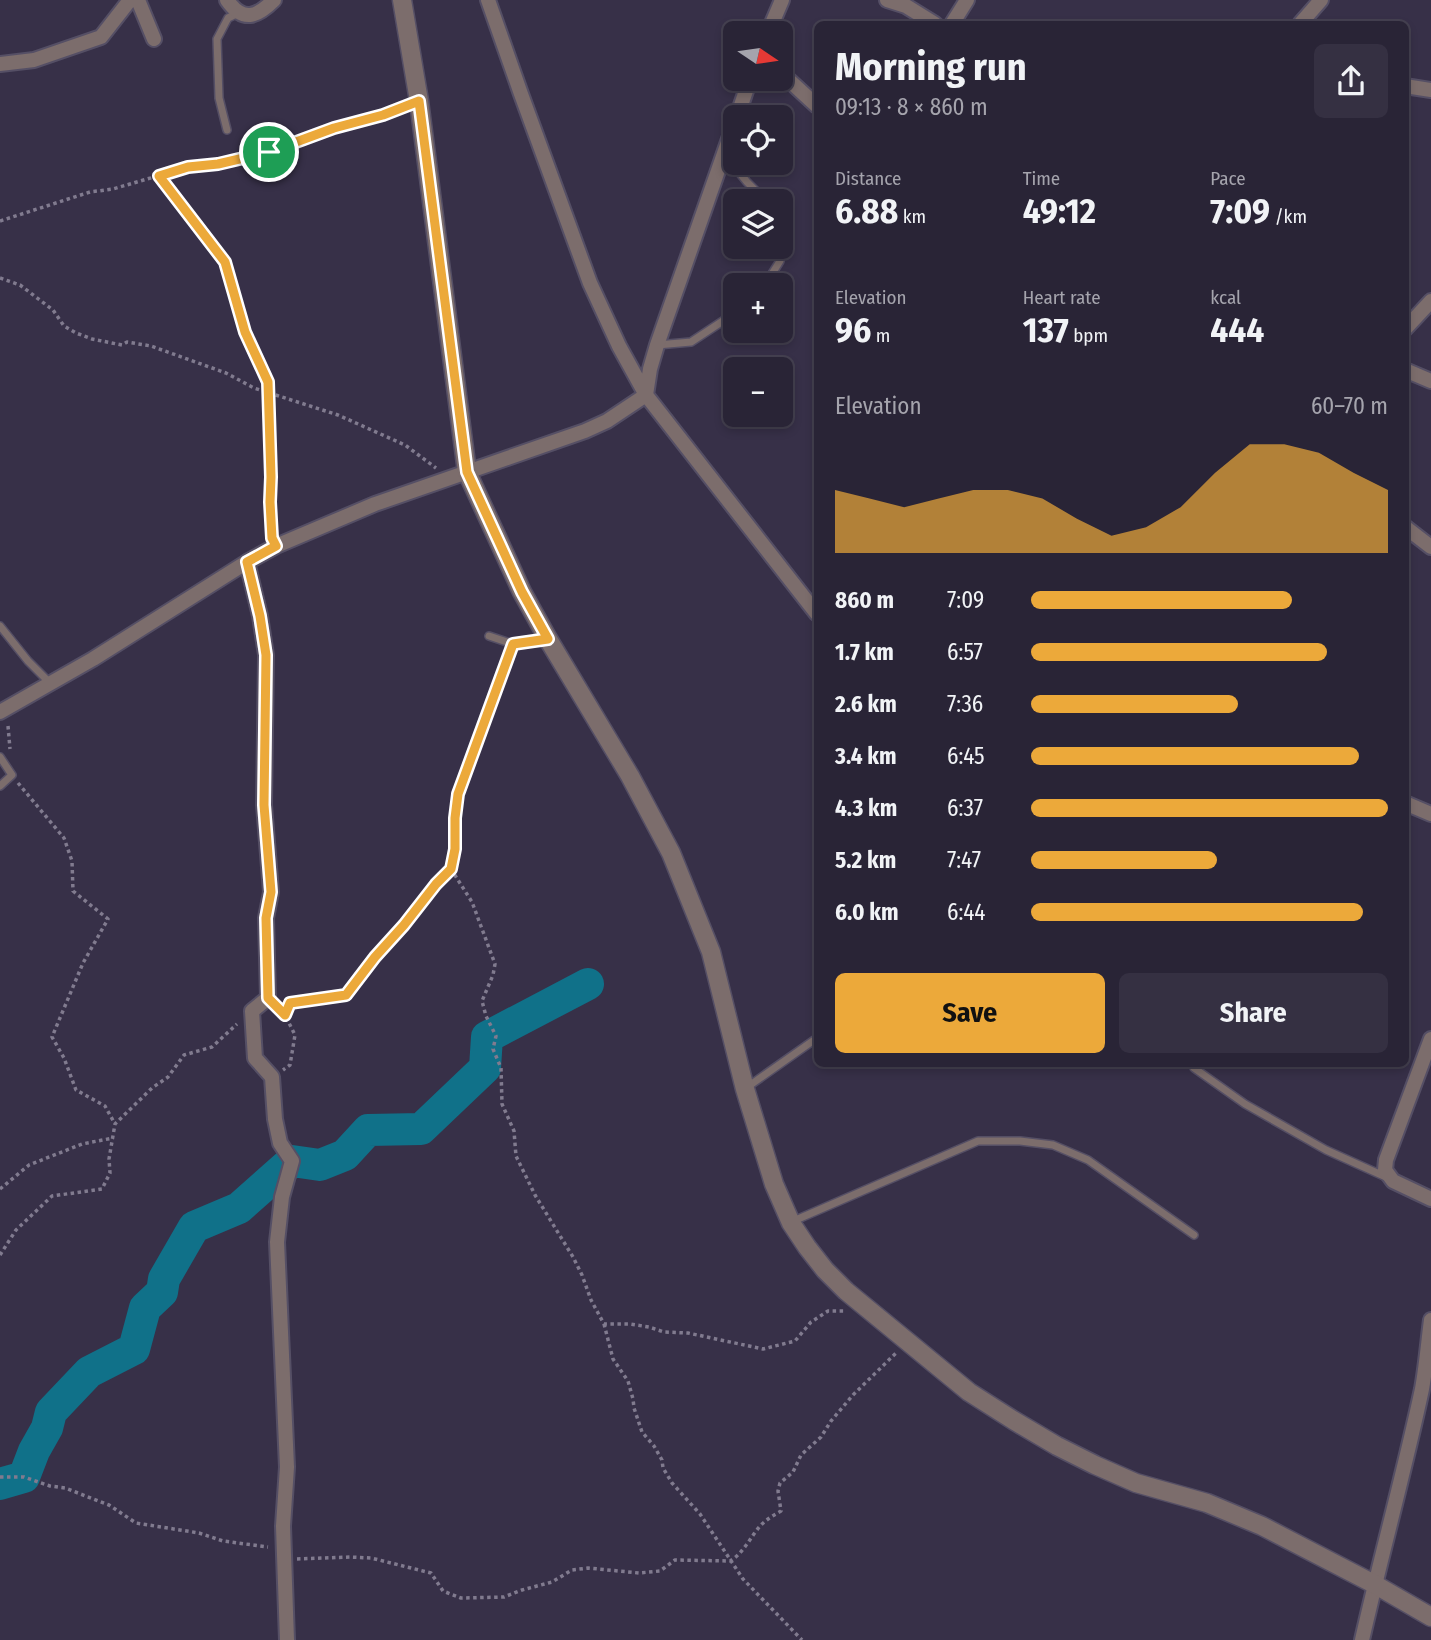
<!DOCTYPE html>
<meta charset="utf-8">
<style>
body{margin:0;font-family:"Fira Sans Condensed",sans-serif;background:#353042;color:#f1f3f6;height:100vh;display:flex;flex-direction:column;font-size:26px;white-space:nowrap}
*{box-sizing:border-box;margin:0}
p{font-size:23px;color:#a5a4ad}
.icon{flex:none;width:38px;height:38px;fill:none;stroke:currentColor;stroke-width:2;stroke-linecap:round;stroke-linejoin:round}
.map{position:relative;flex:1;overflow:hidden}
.details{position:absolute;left:814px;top:21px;width:595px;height:1046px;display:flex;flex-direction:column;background:#292436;border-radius:10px;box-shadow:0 4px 10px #0003,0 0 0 2px #454151}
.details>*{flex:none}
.needle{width:46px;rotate:103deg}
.fabs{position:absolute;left:723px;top:21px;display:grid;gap:14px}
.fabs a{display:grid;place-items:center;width:70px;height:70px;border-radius:10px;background:#292436;box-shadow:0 4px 10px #0003,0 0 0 2px #454151;font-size:35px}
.pin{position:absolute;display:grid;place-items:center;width:60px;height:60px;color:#fff;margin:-30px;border:4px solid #fff;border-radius:50%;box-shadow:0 2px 7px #0007}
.round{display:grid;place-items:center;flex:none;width:74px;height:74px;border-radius:10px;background:#353042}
.summary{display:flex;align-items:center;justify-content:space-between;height:119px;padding:0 21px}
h1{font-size:38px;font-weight:700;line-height:52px}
.stats{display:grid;grid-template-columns:repeat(3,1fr);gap:10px;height:119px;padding:7px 21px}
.stats div{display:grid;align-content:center}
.stats b{font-size:35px;font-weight:700}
.stats small{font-size:19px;font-weight:400}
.stats p{font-size:19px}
.chart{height:196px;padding:14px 21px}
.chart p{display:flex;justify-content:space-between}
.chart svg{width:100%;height:126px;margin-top:7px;fill:#eca93a;opacity:.7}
.action{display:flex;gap:14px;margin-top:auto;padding:14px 21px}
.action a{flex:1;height:80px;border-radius:10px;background:#eca93a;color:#111;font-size:28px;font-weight:700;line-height:80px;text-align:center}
.action a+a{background:#353042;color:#f1f3f6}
ul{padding:0 21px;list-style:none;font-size:23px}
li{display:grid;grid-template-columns:112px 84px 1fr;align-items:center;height:52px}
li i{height:18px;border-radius:9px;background:#eca93a}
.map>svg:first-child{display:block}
</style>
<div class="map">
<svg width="1431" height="1640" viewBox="0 0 1431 1640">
<rect width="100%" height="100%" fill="#373048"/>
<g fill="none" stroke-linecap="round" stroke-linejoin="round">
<path stroke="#107189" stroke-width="32" d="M 0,1484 L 24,1477 L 34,1451 L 47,1428 L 51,1412 L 89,1372 L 134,1349 L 145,1308 L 162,1292 L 164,1279 L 194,1227 L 239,1208 L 292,1161 L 320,1165 L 345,1155 L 368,1130 L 421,1129 L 485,1068 L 487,1037 L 588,984"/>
<defs>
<path id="service" d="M 227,130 L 219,98 L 217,39 L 228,18 L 238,13
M 724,154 L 747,182 L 766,201
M 765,285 L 780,261 L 778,247
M 657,345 L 691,342 L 735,313
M 0,626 L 28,661 L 50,683
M 489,636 L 513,644 L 546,640
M 0,757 L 12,775 L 0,786
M 1194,1068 L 1245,1104 L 1326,1150 L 1386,1177
M 746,1088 L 817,1038
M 791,1222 L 978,1141 L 1020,1141 L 1053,1145 L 1088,1160 L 1194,1235"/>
<path id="minor" d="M 138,0 L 154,39
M 227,0 C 243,23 257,17 274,0
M 488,0 L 521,94 L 590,283 L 619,346 L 646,395 L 817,614
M 887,0 L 906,6 L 935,24
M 952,24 L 967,0
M 1300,24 L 1321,0
M 768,33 L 782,0
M 0,64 L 34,60 L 101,37 L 130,0
M 780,72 L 817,106
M 1405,86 L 1431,90
M 737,117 L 750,79
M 1405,329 L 1431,301
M 1405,370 L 1431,381
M 1405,527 L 1431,547
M 247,562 L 260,616 L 266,655 L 264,805 L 271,892 L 266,918 L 268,998 L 252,1011 L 255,1058 L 272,1077 L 275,1119 L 280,1143 L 292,1161 L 282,1197 L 277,1242 L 287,1467 L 283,1526 L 287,1640
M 0,712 L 93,659 L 247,562 L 276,546 L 375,504 L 585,431 L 607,421 L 646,395 L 650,369 L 657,345 L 735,122
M 1405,803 L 1431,814
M 1431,1039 L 1386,1160 L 1385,1170 L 1393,1181 L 1431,1199
M 1362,1640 C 1381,1556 1404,1473 1422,1389 C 1426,1367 1428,1343 1431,1320"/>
<path id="tertiary" d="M 402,0 L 419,101 L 467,472 L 522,592 L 548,639 L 630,776 L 671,853 L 711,952 L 745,1089 L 774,1184 L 791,1223 L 807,1247 L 825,1270 L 846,1291 L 969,1392 L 1013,1420 L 1057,1446 L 1095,1465 L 1136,1483 L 1207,1503 L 1262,1526 L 1374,1584 L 1431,1617"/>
</defs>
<use href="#service" stroke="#554f65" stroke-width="10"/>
<use href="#minor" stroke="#554f65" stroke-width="18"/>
<use href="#tertiary" stroke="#554f65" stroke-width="21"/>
<path stroke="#817b8f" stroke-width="3.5" stroke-dasharray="3.5 3.5" stroke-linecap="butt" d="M 159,176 L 225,262 L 245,332 L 268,382 L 271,477 L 270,502 L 272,532
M 0,221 L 90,192 L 113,189 L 188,167 L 218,164 L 269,152 L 334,128 L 383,115 L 404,107
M 0,278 L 20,285 L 53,310 L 64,326 L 76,333 L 92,339 L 122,345 L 127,342 L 151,346 L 226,373 L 254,388 L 338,415 L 405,445 L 436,468
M 509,654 L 458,794 C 455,819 455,844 451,869 L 472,902 L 495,964 L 493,975 L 482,1001 L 486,1016 L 496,1036 L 493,1049 L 501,1068 L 502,1104 L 514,1131 L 516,1156 L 535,1195 L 573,1257 L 582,1275 L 591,1300 L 604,1324 L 630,1324 L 649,1327 L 664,1332 L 688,1333 L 763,1349 L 795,1341 L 811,1322 L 828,1311 L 845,1311
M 8,726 L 10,749
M 18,783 L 64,838 L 72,861 L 73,891 L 108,919 L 83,963 L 52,1037 L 64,1058 L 76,1090 L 105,1106 L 115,1124
M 277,1007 L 285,1015 L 295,1035 L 290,1065 L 283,1070
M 285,1015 L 290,1003 L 346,995 C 365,970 385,947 405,923 C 420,905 434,886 451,869
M 0,1189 L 29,1165 L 82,1144 L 113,1138
M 0,1255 L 16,1230 L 52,1196 L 102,1189 L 110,1173 L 109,1159 L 115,1124 L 152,1088 L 168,1077 L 184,1055 L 212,1047 L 237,1024
M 604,1324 L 613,1359 L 628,1381 L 633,1399 L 634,1408 L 642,1432 L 654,1446 L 662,1460 L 663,1468 L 672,1483 L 700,1514 L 743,1579 L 802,1640
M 0,1477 L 24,1477 L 50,1486 L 65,1488 L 109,1505 L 136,1523 L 199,1533 L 223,1541 L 268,1547
M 297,1559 L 350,1557 L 371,1558 L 431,1573 L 443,1591 L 461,1598 L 504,1597 L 522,1590 L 552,1582 L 572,1570 L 588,1568 L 639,1573 L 660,1571 L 675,1560 L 730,1561 C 743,1554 751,1536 761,1525 C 767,1519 774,1515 781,1511 L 778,1491 L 780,1483 L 793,1472 L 801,1455 L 821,1437 L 831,1421 L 853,1395 L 897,1352"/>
<use href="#service" stroke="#7c6d6c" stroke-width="7"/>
<use href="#minor" stroke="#7c6d6c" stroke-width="14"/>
<use href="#tertiary" stroke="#7c6d6c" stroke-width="18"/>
</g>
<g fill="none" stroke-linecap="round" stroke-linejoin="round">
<defs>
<path id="route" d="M 419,101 L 467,472 L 522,592 L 548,639 L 513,644 L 458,794 L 455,818 L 455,849 L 451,869 L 436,884 L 404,925 L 375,957 L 346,995 L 290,1003 L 285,1015 L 268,998 L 266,918 L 271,892 L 264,805 L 266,655 L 260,616 L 247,562 L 276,546 L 272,538 L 270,502 L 271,477 L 268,382 L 245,332 L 225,262 L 159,176 L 188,167 L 218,164 L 269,152 L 334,128 L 383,115 Z"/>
</defs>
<use href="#route" stroke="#fff" stroke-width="14"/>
<use href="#route" stroke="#eca93a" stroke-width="9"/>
</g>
</svg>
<div class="fabs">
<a><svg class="needle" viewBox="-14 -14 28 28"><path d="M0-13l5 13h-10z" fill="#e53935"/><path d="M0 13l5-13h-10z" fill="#a5a4ad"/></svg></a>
<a><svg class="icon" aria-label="locate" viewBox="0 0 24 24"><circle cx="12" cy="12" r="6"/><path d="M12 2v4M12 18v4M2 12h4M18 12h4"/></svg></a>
<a><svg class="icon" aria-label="layers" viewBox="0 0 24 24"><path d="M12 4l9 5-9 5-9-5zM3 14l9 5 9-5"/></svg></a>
<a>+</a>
<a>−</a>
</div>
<div class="pin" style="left:269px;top:152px;background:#1e9e55"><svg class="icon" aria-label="arrive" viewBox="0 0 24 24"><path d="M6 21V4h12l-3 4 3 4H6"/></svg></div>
<section class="details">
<div class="summary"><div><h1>Morning run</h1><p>09:13 · 8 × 860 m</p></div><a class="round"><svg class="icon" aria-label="share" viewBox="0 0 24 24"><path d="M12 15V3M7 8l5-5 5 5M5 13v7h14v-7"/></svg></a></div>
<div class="stats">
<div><p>Distance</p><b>6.88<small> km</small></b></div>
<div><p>Time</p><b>49:12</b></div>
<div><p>Pace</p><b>7:09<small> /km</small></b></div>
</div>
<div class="stats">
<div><p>Elevation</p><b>96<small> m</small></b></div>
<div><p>Heart rate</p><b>137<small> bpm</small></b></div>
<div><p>kcal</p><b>444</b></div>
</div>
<div class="chart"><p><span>Elevation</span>60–70 m</p>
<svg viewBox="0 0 160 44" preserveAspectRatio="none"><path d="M0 44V22L10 25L20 28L30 25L40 22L50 22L60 25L70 32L80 38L90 35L100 28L110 16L120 6L130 6L140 9L150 16L160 22V44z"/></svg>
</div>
<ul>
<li><b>860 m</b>7:09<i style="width:73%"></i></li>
<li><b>1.7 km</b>6:57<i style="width:83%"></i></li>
<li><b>2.6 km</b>7:36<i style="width:58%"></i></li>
<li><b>3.4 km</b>6:45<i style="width:92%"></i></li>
<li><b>4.3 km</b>6:37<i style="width:100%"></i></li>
<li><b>5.2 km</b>7:47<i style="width:52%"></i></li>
<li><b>6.0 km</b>6:44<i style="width:93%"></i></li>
</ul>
<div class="action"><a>Save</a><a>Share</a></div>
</section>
</div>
